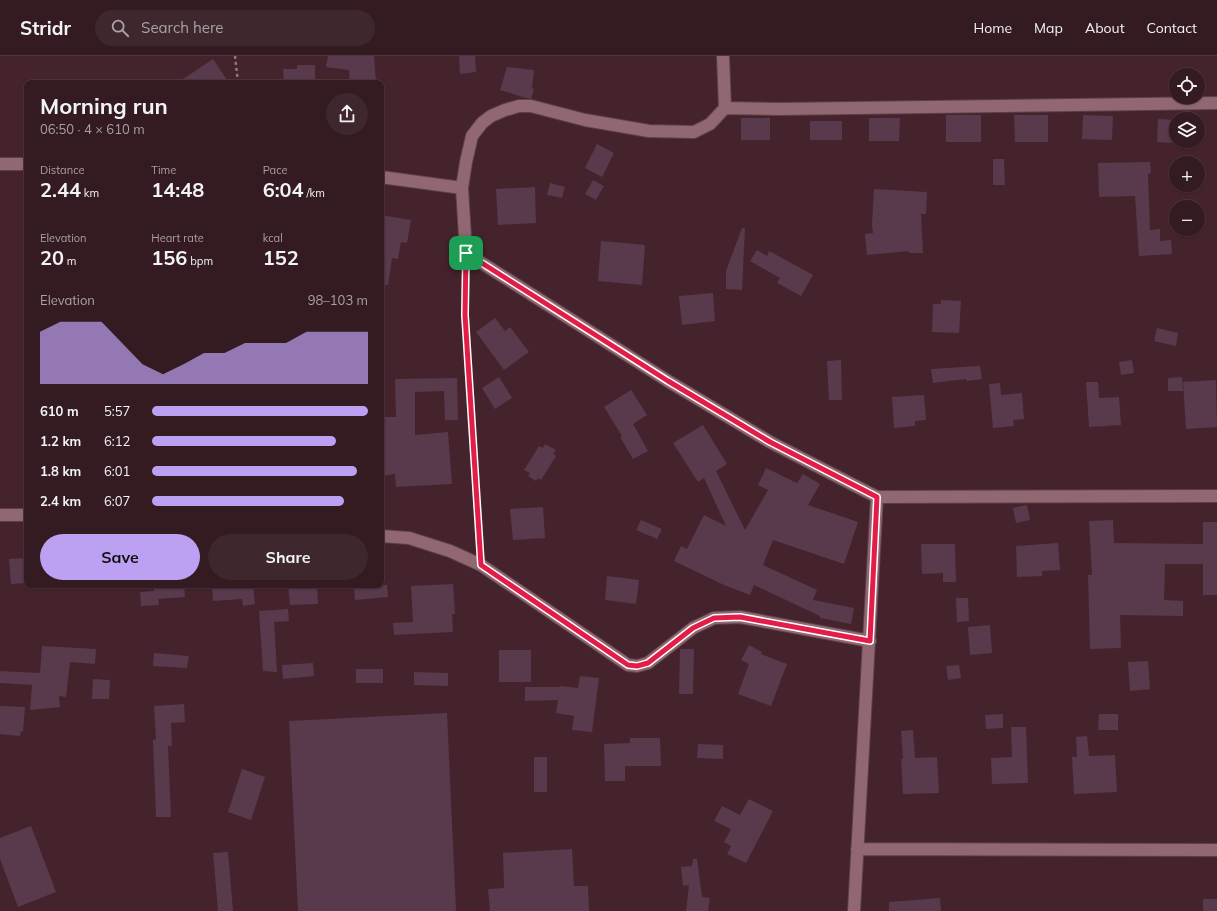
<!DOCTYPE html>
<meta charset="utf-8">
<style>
body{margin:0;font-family:Mulish,sans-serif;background:#3f272e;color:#f1f3f6;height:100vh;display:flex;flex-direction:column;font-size:15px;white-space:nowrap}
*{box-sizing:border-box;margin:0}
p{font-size:13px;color:#a9a1a5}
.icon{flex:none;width:22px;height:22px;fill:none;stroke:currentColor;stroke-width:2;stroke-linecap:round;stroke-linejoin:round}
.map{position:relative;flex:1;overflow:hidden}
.sheet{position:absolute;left:24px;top:24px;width:360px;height:508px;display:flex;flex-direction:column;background:#341a21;border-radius:8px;box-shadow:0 1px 3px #0004,0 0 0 1px #4e383f}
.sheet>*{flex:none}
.tools{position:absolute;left:1169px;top:12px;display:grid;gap:8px}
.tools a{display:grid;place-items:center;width:36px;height:36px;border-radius:50%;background:#341a21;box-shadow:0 1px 3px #0004,0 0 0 1px #4e383f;font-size:20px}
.pin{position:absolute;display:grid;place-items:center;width:34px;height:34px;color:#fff;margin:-17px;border-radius:8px;box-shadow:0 2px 6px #0006}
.round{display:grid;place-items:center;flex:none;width:42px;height:42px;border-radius:21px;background:#3f272e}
.summary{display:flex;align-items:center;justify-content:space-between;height:68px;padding:0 16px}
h1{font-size:22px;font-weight:700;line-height:30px}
.metrics{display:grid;grid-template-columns:repeat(3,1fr);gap:6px;height:68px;padding:4px 16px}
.metrics div{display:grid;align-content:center}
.metrics b{font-size:20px;font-weight:700}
.metrics small{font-size:11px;font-weight:400}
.metrics p{font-size:11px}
.chart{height:112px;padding:8px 16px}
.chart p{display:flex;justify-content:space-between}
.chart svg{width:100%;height:72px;margin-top:4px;fill:#bca0f2;opacity:.7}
.button{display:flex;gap:8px;margin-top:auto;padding:8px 16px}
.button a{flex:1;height:46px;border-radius:24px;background:#bca0f2;color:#111;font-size:16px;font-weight:700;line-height:46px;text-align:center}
.button a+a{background:#3f272e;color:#f1f3f6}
ul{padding:0 16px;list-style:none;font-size:13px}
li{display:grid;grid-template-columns:64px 48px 1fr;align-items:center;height:30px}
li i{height:10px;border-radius:5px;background:#bca0f2}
header{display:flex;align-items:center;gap:24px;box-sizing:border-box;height:56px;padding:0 20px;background:#341a21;border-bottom:1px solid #4e383f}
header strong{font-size:19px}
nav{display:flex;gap:22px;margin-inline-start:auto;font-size:14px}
.search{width:280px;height:36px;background:#3f272e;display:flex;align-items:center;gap:10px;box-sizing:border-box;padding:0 14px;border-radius:22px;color:#a9a1a5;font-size:15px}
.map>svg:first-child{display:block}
</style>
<header>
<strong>Stridr</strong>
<div class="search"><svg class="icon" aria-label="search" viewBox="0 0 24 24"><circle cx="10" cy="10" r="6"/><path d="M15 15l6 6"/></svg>Search here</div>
<nav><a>Home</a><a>Map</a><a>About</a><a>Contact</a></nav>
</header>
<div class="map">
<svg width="1217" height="855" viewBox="0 0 1217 855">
<rect width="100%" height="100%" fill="#45232c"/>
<path fill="#59394c" d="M 328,0 L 374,0 L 376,27 L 350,27 L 349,14 L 326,11 Z
M 459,0 L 475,0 L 476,16 L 460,18 Z
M 213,3 L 229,27 L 177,27 Z
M 297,9 L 315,9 L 315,27 L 284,27 L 283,13 L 297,13 Z
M 507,11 L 534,14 L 532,32 L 534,33 L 531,43 L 526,42 L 500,34 Z
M 946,59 L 981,59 L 981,86 L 946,86 Z
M 1014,59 L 1048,59 L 1048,86 L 1015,86 Z
M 1083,59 L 1113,60 L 1112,84 L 1082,83 Z
M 741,62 L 770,62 L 770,84 L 741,84 Z
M 869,62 L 900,62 L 899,85 L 869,85 Z
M 1158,63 L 1176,64 L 1176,87 L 1157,86 Z
M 810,65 L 842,65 L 842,84 L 810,84 Z
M 597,88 L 614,97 L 602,121 L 585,112 Z
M 993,103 L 1004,103 L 1005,129 L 993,129 Z
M 1150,106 L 1151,117 L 1148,118 L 1150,174 L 1160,173 L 1160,185 L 1171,184 L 1172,198 L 1139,200 L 1135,140 L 1099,141 L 1098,107 Z
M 593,124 L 604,130 L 596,144 L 585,138 Z
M 550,127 L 565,131 L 562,142 L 547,139 Z
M 535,131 L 536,167 L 498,169 L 496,133 Z
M 874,133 L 927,136 L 926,158 L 921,158 L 923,197 L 909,197 L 909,195 L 867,199 L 865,178 L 873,177 L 872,168 Z
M 381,159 L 411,164 L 407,187 L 401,186 L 398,203 L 392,202 L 388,229 L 381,228 Z
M 742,172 L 745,172 L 742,234 L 726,233 L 726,215 Z
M 601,185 L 645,189 L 642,229 L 598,225 Z
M 757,194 L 767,200 L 769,195 L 813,219 L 801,240 L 777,227 L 780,222 L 750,205 Z
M 713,237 L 715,265 L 682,269 L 679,240 Z
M 941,244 L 961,245 L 959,277 L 932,276 L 933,248 L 941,248 Z
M 495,262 L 505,275 L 510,271 L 529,296 L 504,314 L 476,276 Z
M 1157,272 L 1178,277 L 1176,290 L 1154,285 Z
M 841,304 L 842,344 L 829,344 L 827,305 Z
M 1132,304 L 1134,317 L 1121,319 L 1119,306 Z
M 980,310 L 982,323 L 967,325 L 966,323 L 933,327 L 931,313 Z
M 499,321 L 512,342 L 495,353 L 482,332 Z
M 1182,321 L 1183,335 L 1168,335 L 1168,322 Z
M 457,322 L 458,364 L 445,364 L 444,335 L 415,336 L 415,379 L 448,376 L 452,428 L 396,431 L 395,418 L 381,420 L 381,361 L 396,361 L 395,323 Z
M 1216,324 L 1217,371 L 1186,373 L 1183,326 Z
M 1086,326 L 1098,326 L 1099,342 L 1119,341 L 1121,369 L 1089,371 Z
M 1000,327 L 1001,339 L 1022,337 L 1024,363 L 1013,364 L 1014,370 L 993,372 L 989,328 Z
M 631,334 L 647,359 L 633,368 L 648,395 L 633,403 L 620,381 L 622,380 L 604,351 Z
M 924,339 L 926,364 L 915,365 L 915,370 L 894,372 L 892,341 Z
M 703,369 L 727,408 L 716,415 L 745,474 L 768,434 L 758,429 L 766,412 L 797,427 L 803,418 L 820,428 L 808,449 L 858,466 L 844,508 L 773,484 L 763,509 L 817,534 L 813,544 L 854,552 L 851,568 L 820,562 L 820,560 L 754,529 L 750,539 L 724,529 L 674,505 L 681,490 L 687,493 L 704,459 L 726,470 L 704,422 L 698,426 L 673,387 Z
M 545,388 L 556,394 L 553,398 L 556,400 L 541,424 L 538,422 L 536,425 L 528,420 L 530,417 L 524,414 L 539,390 L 543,392 Z
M 1027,449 L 1030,464 L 1016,467 L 1013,452 Z
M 543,451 L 545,482 L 513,484 L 510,453 Z
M 641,464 L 662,473 L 657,483 L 636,474 Z
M 1113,464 L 1114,487 L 1203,488 L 1203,466 L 1217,466 L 1217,539 L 1203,539 L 1203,508 L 1165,508 L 1164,544 L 1183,545 L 1183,560 L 1120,559 L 1121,592 L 1090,593 L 1088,519 L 1092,519 L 1089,465 Z
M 1058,487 L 1060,514 L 1042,515 L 1042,520 L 1017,521 L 1016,490 Z
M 921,488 L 955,488 L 956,526 L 943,526 L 943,517 L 922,518 Z
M 27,502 L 27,527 L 11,528 L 9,503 Z
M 607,520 L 639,524 L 636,548 L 605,544 Z
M 453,528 L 455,558 L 452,558 L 453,576 L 394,579 L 393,567 L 413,566 L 411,530 Z
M 154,529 L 184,529 L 185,541 L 158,543 L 159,549 L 141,550 L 140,536 L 154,535 Z
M 212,529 L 253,529 L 255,548 L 243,550 L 242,543 L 213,545 Z
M 288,529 L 317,529 L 318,548 L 290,549 Z
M 354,529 L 387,529 L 388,541 L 355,544 Z
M 956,542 L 968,542 L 969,565 L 957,566 Z
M 288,553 L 289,565 L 274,566 L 277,616 L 263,615 L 259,555 Z
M 990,569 L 992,597 L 970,599 L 968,571 Z
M 749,589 L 762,596 L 761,598 L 787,608 L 771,650 L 738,638 L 749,608 L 741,604 Z
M 42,590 L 96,593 L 95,608 L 70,606 L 66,641 L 59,640 L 60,651 L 30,654 L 32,629 L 0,627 L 0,615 L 40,617 Z
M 680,593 L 694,593 L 693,638 L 679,638 Z
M 499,594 L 531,594 L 531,626 L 499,626 Z
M 154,597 L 189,600 L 187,612 L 153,610 Z
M 1148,605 L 1150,633 L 1130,635 L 1128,606 Z
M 313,607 L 314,620 L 283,623 L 282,609 Z
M 959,609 L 961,622 L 948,624 L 946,610 Z
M 356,613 L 383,613 L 383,627 L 356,627 Z
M 414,616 L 448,617 L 448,630 L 414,629 Z
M 580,620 L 599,622 L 592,676 L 572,674 L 574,660 L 556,657 L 558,644 L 525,645 L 525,631 L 560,631 L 560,630 L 578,632 Z
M 93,623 L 110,624 L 109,643 L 92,643 Z
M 184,648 L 185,666 L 171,667 L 172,690 L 168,690 L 171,761 L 156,761 L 153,684 L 156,683 L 154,650 Z
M 0,650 L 25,651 L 23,676 L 21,675 L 20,680 L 0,678 Z
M 447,657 L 456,855 L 298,855 L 289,665 Z
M 1003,658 L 1003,672 L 986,673 L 985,659 Z
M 1099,658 L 1118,658 L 1118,674 L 1098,674 Z
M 1011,671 L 1026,671 L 1028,727 L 992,728 L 991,702 L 1012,701 Z
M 913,674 L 915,702 L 937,701 L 939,737 L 903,738 L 901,703 L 903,703 L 901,675 Z
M 1087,680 L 1089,700 L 1115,699 L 1117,736 L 1074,738 L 1072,701 L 1077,701 L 1076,681 Z
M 630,682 L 660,682 L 661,710 L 625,710 L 625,725 L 605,725 L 604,688 L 630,687 Z
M 698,688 L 723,689 L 723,703 L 697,702 Z
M 534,701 L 547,701 L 547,736 L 534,736 Z
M 242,713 L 265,721 L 251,764 L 228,756 Z
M 749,743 L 773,755 L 746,807 L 727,798 L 731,790 L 724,786 L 731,773 L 714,765 L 722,750 L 740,759 Z
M 31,770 L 56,836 L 18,851 L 0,803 L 0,782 Z
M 572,793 L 574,830 L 588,830 L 589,855 L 490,855 L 488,833 L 504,832 L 503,797 Z
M 228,796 L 233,855 L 218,855 L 213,797 Z
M 693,803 L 697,803 L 702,841 L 710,842 L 708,855 L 686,855 L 689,829 L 683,830 L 681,811 L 692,810 Z
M 940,842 L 941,855 L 889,855 L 889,846 Z
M 1203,843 L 1217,843 L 1217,855 L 1203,855 Z"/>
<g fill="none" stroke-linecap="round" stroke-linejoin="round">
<defs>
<path id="minor" d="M 723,0 L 725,52 L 710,68 L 694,76 L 649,75 L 585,64 L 531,50 L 519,50 L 505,54 L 491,60 L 482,67 L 472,80 L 466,106 L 462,132 L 466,197 L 668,325 L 770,386 L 877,441 L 1217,440
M 725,52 L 781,53 L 1217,47
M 0,108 L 27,108
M 381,121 L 462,132
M 0,459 L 27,459
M 381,480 L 409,482 L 450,495 L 481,509 L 628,609 L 637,610 L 648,607 L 693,572 L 714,562 L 740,561 L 870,585
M 857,793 L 1217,794
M 854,855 L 877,441"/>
</defs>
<use href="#minor" stroke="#5d4149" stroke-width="14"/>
<path stroke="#93777e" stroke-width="2.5" stroke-dasharray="3 3" stroke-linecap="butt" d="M 235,0 L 238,27
M 466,212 L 465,259 L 480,495"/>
<use href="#minor" stroke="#916872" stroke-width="12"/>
</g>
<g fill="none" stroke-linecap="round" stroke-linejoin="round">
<defs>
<path id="route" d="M 466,197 L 668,325 L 770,386 L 877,441 L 870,585 L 740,561 L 714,562 L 693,572 L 648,607 L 637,610 L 628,609 L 481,509 L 465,259 Z"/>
</defs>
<use href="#route" stroke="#fff" stroke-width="8"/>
<use href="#route" stroke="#e11d48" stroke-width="5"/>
</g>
</svg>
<div class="tools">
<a><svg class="icon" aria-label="locate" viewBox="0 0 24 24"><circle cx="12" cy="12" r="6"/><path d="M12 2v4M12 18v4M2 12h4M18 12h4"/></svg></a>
<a><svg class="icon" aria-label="layers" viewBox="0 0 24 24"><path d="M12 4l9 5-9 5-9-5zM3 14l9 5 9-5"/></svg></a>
<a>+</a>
<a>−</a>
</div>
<div class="pin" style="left:466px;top:197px;background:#1e9e55"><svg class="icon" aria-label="arrive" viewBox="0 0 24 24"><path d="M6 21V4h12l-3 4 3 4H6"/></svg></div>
<section class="sheet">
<div class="summary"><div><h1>Morning run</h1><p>06:50 · 4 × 610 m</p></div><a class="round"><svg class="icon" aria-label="share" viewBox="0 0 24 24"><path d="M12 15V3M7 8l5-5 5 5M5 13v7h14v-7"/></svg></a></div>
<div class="metrics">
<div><p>Distance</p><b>2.44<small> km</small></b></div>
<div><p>Time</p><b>14:48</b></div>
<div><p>Pace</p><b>6:04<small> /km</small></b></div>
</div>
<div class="metrics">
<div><p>Elevation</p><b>20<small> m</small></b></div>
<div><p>Heart rate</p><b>156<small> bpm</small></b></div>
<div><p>kcal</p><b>152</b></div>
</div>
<div class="chart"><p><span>Elevation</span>98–103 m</p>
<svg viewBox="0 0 160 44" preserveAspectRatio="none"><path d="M0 44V12L10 6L20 6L30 6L40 19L50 32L60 38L70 32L80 25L90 25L100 19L110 19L120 19L130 12L140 12L150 12L160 12V44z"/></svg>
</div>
<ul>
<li><b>610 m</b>5:57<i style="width:100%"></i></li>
<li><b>1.2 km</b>6:12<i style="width:85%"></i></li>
<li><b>1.8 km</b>6:01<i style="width:95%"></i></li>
<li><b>2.4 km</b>6:07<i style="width:89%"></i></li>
</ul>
<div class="button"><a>Save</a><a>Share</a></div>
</section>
</div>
